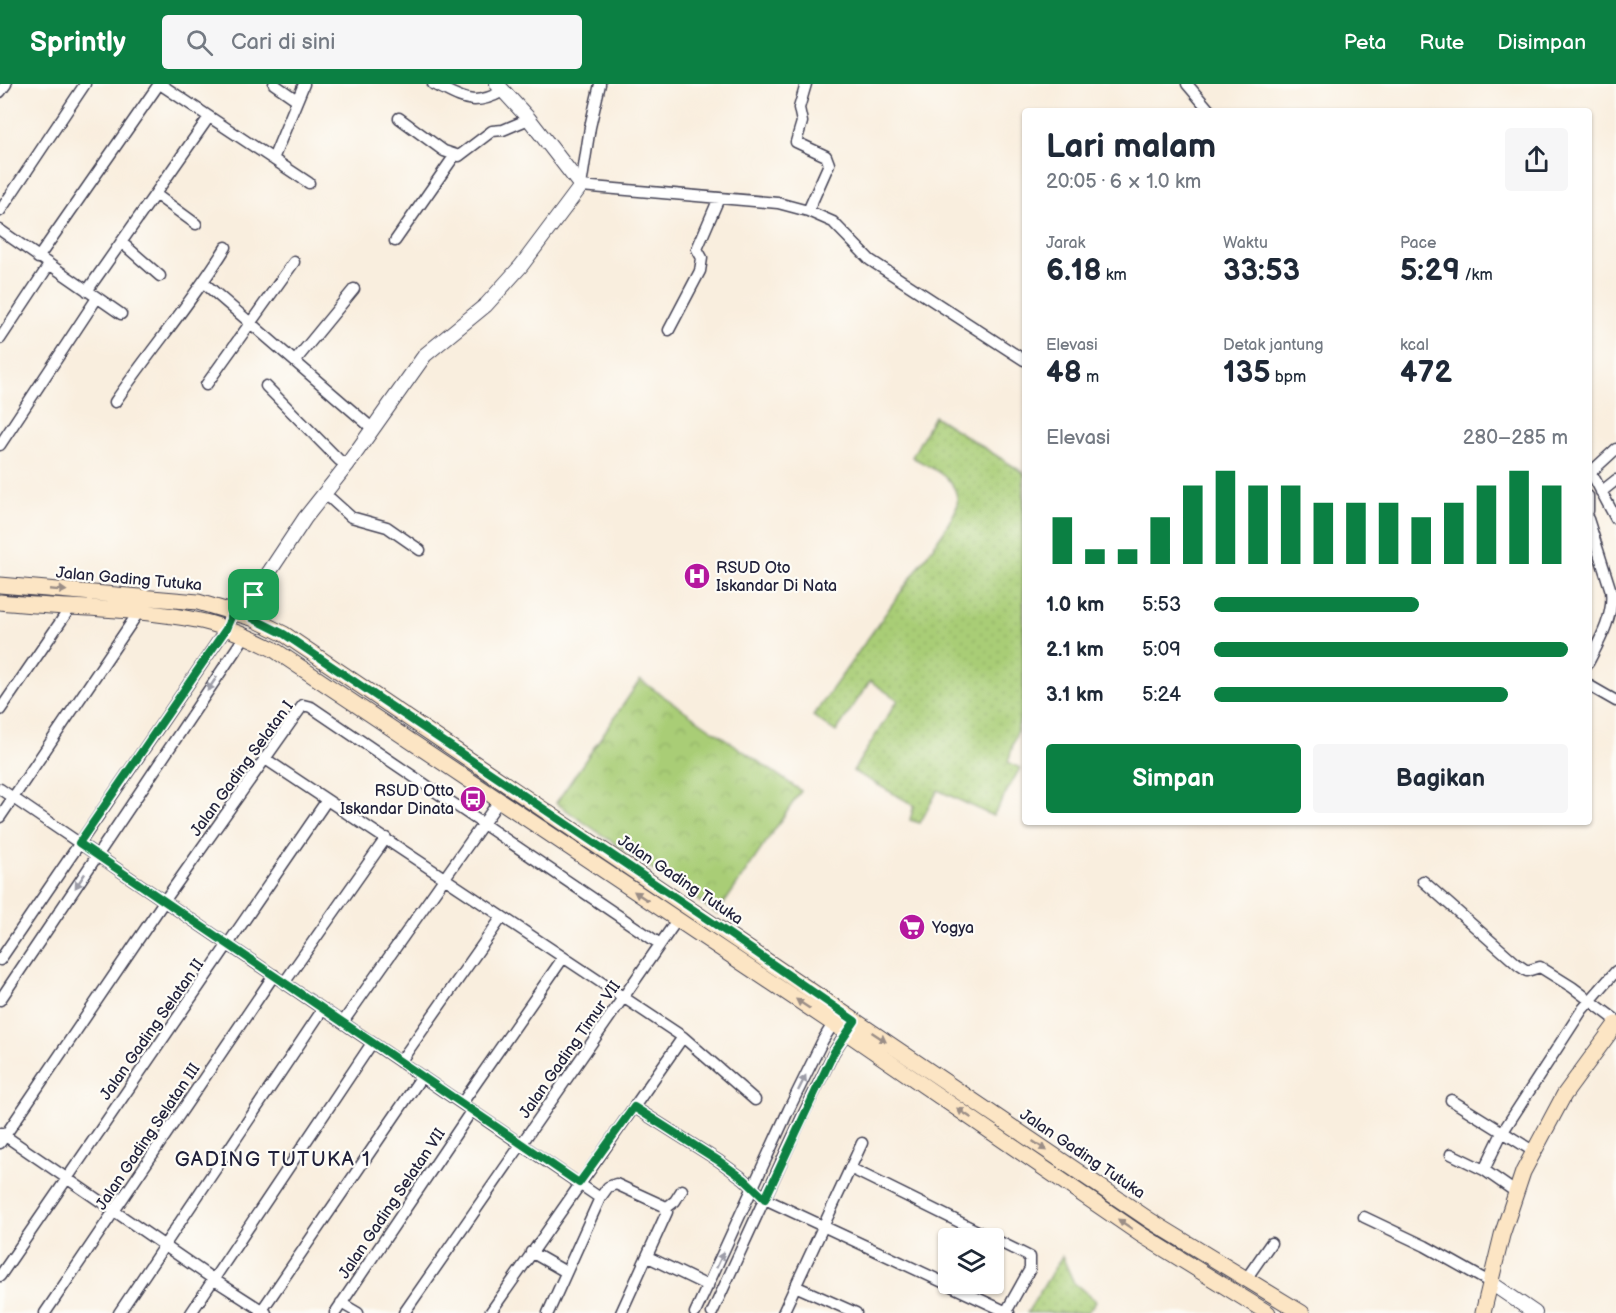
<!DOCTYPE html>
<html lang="id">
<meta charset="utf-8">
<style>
body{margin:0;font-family:"Balsamiq Sans",sans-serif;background:#f6f6f7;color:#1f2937;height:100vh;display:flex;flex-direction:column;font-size:22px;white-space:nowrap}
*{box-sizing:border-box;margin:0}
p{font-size:20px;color:#747a83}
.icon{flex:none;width:33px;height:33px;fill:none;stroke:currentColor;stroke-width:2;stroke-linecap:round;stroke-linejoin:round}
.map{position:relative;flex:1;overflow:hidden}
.details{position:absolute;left:1022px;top:24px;width:570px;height:717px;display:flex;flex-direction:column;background:#fff;border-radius:6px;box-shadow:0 2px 4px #0004}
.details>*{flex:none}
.controls{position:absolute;left:938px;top:1144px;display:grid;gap:12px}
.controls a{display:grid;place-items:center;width:66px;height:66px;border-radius:6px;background:#fff;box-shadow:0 2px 4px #0004;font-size:30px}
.pin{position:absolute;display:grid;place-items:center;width:51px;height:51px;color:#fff;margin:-26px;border-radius:12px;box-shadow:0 3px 9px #0006}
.round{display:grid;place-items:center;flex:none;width:63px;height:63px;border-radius:6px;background:#f6f6f7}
.headline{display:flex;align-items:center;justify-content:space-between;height:102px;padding:0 24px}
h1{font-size:33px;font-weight:800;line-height:45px}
.metrics{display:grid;grid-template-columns:repeat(3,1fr);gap:9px;height:102px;padding:6px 24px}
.metrics div{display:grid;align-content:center}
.metrics b{font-size:30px;font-weight:800}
.metrics small{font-size:16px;font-weight:400}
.metrics p{font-size:16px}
.chart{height:168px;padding:12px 24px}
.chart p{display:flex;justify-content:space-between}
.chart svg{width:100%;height:108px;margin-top:6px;stroke:#0b8043;stroke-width:6}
.button{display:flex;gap:12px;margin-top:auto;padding:12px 24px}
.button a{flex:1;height:69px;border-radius:6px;background:#0b8043;color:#fff;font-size:24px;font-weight:800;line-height:69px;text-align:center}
.button a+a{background:#f6f6f7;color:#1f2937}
ul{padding:0 24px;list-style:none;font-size:20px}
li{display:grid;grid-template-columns:96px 72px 1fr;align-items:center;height:45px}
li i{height:15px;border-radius:8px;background:#0b8043}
header{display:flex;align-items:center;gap:36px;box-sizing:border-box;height:84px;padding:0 30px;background:#0b8043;color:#fff}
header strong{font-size:28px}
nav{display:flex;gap:33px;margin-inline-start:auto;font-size:21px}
.search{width:420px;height:54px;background:#f6f6f7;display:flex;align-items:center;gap:15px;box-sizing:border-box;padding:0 21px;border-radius:6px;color:#747a83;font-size:22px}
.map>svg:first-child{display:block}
</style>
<header>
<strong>Sprintly</strong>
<div class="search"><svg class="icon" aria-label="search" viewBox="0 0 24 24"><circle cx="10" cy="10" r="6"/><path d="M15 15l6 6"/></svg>Cari di sini</div>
<nav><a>Peta</a><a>Rute</a><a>Disimpan</a></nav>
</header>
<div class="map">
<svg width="1616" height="1229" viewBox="0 0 1616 1229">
<defs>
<pattern id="grass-dots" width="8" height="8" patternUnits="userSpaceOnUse" patternTransform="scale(1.5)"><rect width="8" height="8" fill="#a9cd76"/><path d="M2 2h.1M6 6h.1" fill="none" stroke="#91b067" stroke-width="1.8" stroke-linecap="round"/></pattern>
<pattern id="park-crowns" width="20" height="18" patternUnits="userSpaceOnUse" patternTransform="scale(1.5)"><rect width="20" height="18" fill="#a9cd76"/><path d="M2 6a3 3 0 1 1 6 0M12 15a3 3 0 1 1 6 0" fill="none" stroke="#91b067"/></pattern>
</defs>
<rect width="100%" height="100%" fill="#fdfcf7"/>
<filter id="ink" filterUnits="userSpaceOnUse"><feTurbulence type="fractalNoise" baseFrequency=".0167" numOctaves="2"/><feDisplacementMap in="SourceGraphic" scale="12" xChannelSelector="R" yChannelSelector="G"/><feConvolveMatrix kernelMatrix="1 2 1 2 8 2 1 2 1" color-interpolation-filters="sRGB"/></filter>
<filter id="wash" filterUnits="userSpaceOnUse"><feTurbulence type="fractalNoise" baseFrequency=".008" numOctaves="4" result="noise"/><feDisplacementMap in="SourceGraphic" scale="24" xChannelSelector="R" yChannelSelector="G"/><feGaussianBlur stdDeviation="1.35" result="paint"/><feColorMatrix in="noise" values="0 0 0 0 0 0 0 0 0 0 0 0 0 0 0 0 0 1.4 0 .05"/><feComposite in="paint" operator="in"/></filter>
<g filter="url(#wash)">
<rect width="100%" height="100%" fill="#f9eede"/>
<path fill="url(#grass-dots)" stroke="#667858" stroke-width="1.5" d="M 934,332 L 1024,389 L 1024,623 L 1008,678 L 1020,684 L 993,732 L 938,706 L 920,739 L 910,736 L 914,721 L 853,687 L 898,616 L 870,597 L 836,648 L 813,632 L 944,447 C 948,439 955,430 957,422 C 961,395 931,384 912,373 Z
M 1062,1172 L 1074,1199 L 1096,1217 L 1087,1229 L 1027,1229 Z"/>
<path fill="url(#park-crowns)" stroke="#667858" stroke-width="1.5" d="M 640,596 L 801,707 L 717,830 L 556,719 Z"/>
</g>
<g filter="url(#ink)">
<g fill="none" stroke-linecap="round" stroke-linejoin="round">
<defs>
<path id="minor" d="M 160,0 L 309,99
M 274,0 L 297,16
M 433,0 C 463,14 472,24 503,7
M 600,0 L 590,43 L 581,102 L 778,119 L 808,127 L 833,138 L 870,176 L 1024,276
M 806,0 L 799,24 L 802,38 L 796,58 L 826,72 L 829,80 L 808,127
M 1187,0 L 1210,27
M 0,8 L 6,0
M 399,34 L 444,67 L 459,72 L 492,47 L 503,46 L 529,35
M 273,75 L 304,0
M 155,110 L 196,140
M 0,127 L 85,0
M 0,146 L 121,230
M 395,157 L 455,71
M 121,158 L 160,192
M 38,174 L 159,0
M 204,199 L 373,345
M 87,207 L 209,33
M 669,246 L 700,187 L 702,174 L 697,165 L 719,114
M 0,255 L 49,181
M 295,277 L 354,205
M 206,301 L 294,178
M 266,302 L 339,376 L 347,381
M 115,318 C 151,265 193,217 226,163
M 0,361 L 97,214
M 1616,365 L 1591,388 L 1616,435
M 1601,408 L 1616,396
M 322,411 L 331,415 L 351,433 L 387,443 L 420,466
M 1588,412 L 1588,427
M 1588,435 L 1611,507 C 1614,532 1600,556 1588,579
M 1588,601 L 1616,617
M 0,626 L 70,524
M 264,674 L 683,953 L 755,1016
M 0,705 L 600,1114
M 0,733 L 138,529
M 1423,797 L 1518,881 L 1527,887 L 1540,883 L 1572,903 L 1616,936
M 0,876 L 226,545
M 284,899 L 386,754
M 0,916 L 245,552
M 343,938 L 499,717
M 400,978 L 502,833
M 1451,1016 L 1533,1067
M 462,1019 L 563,874
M 634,1023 L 719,1077 L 744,1095 L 765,1115 L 1009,1229
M 1,1049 L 213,1195 L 266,1229
M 0,1059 L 165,816 L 303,621 L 311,623 L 660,860
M 1451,1070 L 1484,1086 L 1517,1109
M 850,1084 L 1030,1173 L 1030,1185 L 1006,1228
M 1484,1086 L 1502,1049 L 1582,926 L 1616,887
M 666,1124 L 675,1117 L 682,1106
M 1364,1133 L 1425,1162 L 1491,1199
M 531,1168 L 566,1188
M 648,1173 L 708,1202
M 0,1192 L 327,716
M 1246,1195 L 1271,1159
M 795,1202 L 856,1229
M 341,1219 L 358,1229
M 45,1229 L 274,891
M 119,1229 L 323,925
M 191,1229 L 372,959
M 260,1229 L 422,992
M 335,1229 L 472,1026
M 404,1229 L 677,836
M 490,1229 L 683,953
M 548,1229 L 600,1114 L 608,1103 L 616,1100 L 664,1122 L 667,1128 L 621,1229
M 695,1229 L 789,1025 L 823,956 L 836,935
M 712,1229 L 803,1031 L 834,968 L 850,943
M 783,1229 L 862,1059"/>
<path id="tertiary" d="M 230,535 L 233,528 L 254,511 L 305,434 L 347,381 L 425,271 L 486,221 L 521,182 L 581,102 L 529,35 L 497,0
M 1491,1199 L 1535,1229"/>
<path id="secondary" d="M 0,501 L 198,518 L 252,534 L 284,550 L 1151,1137 L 1302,1229
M 0,518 C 65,525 132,523 196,536 C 223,541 249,553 273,565 L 847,949 L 1140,1150 L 1268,1229
M 1483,1229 L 1502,1151 L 1523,1088 L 1564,1011 L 1616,940"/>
</defs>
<use href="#minor" stroke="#424153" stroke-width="13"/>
<use href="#tertiary" stroke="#424153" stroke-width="16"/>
<use href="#secondary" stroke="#424153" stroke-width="17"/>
<use href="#minor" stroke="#fff" stroke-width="10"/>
<use href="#tertiary" stroke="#fff" stroke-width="14"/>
<use href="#secondary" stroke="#fce5c4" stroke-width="15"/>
</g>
<defs><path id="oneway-solid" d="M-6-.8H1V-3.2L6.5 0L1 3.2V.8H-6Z" transform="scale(1.5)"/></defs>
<g fill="#9a8d86">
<use href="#oneway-solid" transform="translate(58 506) rotate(5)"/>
<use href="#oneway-solid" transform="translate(641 812) rotate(-146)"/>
<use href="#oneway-solid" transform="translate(803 920) rotate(-146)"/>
<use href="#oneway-solid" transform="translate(879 953) rotate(34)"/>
<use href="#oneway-solid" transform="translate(964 1029) rotate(-146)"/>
<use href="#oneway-solid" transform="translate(1040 1062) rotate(34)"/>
<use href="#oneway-solid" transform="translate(1125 1140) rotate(-146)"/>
</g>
<g fill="#9c9ca7">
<use href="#oneway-solid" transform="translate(212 600) rotate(124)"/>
<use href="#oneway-solid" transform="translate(80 797) rotate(124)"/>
<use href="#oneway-solid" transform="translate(802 999) rotate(-64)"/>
<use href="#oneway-solid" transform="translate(720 1176) rotate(-65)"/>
</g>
</g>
<g fill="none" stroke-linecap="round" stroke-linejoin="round" filter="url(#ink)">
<defs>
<path id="route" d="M 254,511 L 252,534 L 284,550 L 719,843 L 855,937 L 834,968 L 765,1115 L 744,1095 L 719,1077 L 634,1023 L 579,1099 L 79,759 L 226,545 L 233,528 Z"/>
</defs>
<use href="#route" stroke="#fff" stroke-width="12"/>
<use href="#route" stroke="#0b8043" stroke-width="8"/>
</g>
<defs>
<symbol id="hospital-disc" viewBox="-11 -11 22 22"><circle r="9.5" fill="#b5179e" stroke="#fdfcf7"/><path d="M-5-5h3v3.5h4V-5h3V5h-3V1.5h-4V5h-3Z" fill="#fff"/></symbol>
<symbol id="bus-disc" viewBox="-11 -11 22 22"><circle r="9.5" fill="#b5179e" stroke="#fdfcf7"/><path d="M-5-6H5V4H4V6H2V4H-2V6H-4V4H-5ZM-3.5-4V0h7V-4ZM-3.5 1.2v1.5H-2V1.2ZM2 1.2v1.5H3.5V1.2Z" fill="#fff"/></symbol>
<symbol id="supermarket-disc" viewBox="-11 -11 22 22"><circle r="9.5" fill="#b5179e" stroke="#fdfcf7"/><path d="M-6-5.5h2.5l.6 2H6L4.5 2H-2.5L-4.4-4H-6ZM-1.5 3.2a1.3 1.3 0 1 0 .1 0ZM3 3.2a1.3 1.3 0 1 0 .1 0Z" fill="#fff"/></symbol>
</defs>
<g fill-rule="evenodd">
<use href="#hospital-disc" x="682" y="477" width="30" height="30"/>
<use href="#bus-disc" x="458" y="700" width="30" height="30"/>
<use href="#supermarket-disc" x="897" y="828" width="30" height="30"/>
</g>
<g text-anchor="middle" stroke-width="4.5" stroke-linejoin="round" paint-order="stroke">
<g font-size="16" fill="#22223b" stroke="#fdfcf7" text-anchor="start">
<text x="716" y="489">RSUD Oto<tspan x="716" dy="18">Iskandar Di Nata</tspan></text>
<text x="454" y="712" text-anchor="end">RSUD Otto<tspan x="454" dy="18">Iskandar Dinata</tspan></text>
<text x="932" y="849">Yogya</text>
</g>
<g font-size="16" fill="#22223b" stroke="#fdfcf7">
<text transform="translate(129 494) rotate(5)" y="6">Jalan Gading Tutuka</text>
<text transform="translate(241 684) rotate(-54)" y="6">Jalan Gading Selatan I</text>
<text transform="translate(681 795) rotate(34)" y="6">Jalan Gading Tutuka</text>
<text transform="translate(151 945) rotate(-55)" y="6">Jalan Gading Selatan II</text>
<text transform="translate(569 965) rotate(-55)" y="6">Jalan Gading Timur VII</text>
<text transform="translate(147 1052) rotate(-56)" y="6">Jalan Gading Selatan III</text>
<text transform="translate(1083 1069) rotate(34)" y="6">Jalan Gading Tutuka</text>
<text transform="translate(391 1119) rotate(-56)" y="6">Jalan Gading Selatan VII</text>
</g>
<g font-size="20" letter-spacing="1.5" fill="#22223b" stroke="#fdfcf7">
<text x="273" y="1082">GADING TUTUKA 1</text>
</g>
</g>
</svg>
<div class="controls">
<a><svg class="icon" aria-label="layers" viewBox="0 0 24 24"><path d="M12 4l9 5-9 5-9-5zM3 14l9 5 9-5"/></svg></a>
</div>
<div class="pin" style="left:254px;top:511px;background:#1e9e55"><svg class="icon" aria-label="arrive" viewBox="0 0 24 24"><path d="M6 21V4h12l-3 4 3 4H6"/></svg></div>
<section class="details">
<div class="headline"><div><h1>Lari malam</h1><p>20:05 · 6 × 1.0 km</p></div><a class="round"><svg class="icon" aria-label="share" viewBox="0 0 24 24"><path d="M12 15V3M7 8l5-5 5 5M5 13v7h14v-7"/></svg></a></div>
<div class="metrics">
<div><p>Jarak</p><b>6.18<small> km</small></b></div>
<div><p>Waktu</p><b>33:53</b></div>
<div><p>Pace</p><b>5:29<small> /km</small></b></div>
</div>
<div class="metrics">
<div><p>Elevasi</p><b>48<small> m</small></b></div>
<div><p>Detak jantung</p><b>135<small> bpm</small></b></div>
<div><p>kcal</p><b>472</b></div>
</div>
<div class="chart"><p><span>Elevasi</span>280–285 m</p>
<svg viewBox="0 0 160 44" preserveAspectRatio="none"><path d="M5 44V25M15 44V38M25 44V38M35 44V25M45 44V12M55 44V6M65 44V12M75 44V12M85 44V19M95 44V19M105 44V19M115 44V25M125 44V19M135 44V12M145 44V6M155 44V12"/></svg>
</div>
<ul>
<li><b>1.0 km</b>5:53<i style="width:58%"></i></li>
<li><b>2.1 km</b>5:09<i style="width:100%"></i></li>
<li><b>3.1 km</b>5:24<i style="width:83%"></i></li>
</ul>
<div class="button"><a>Simpan</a><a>Bagikan</a></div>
</section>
</div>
